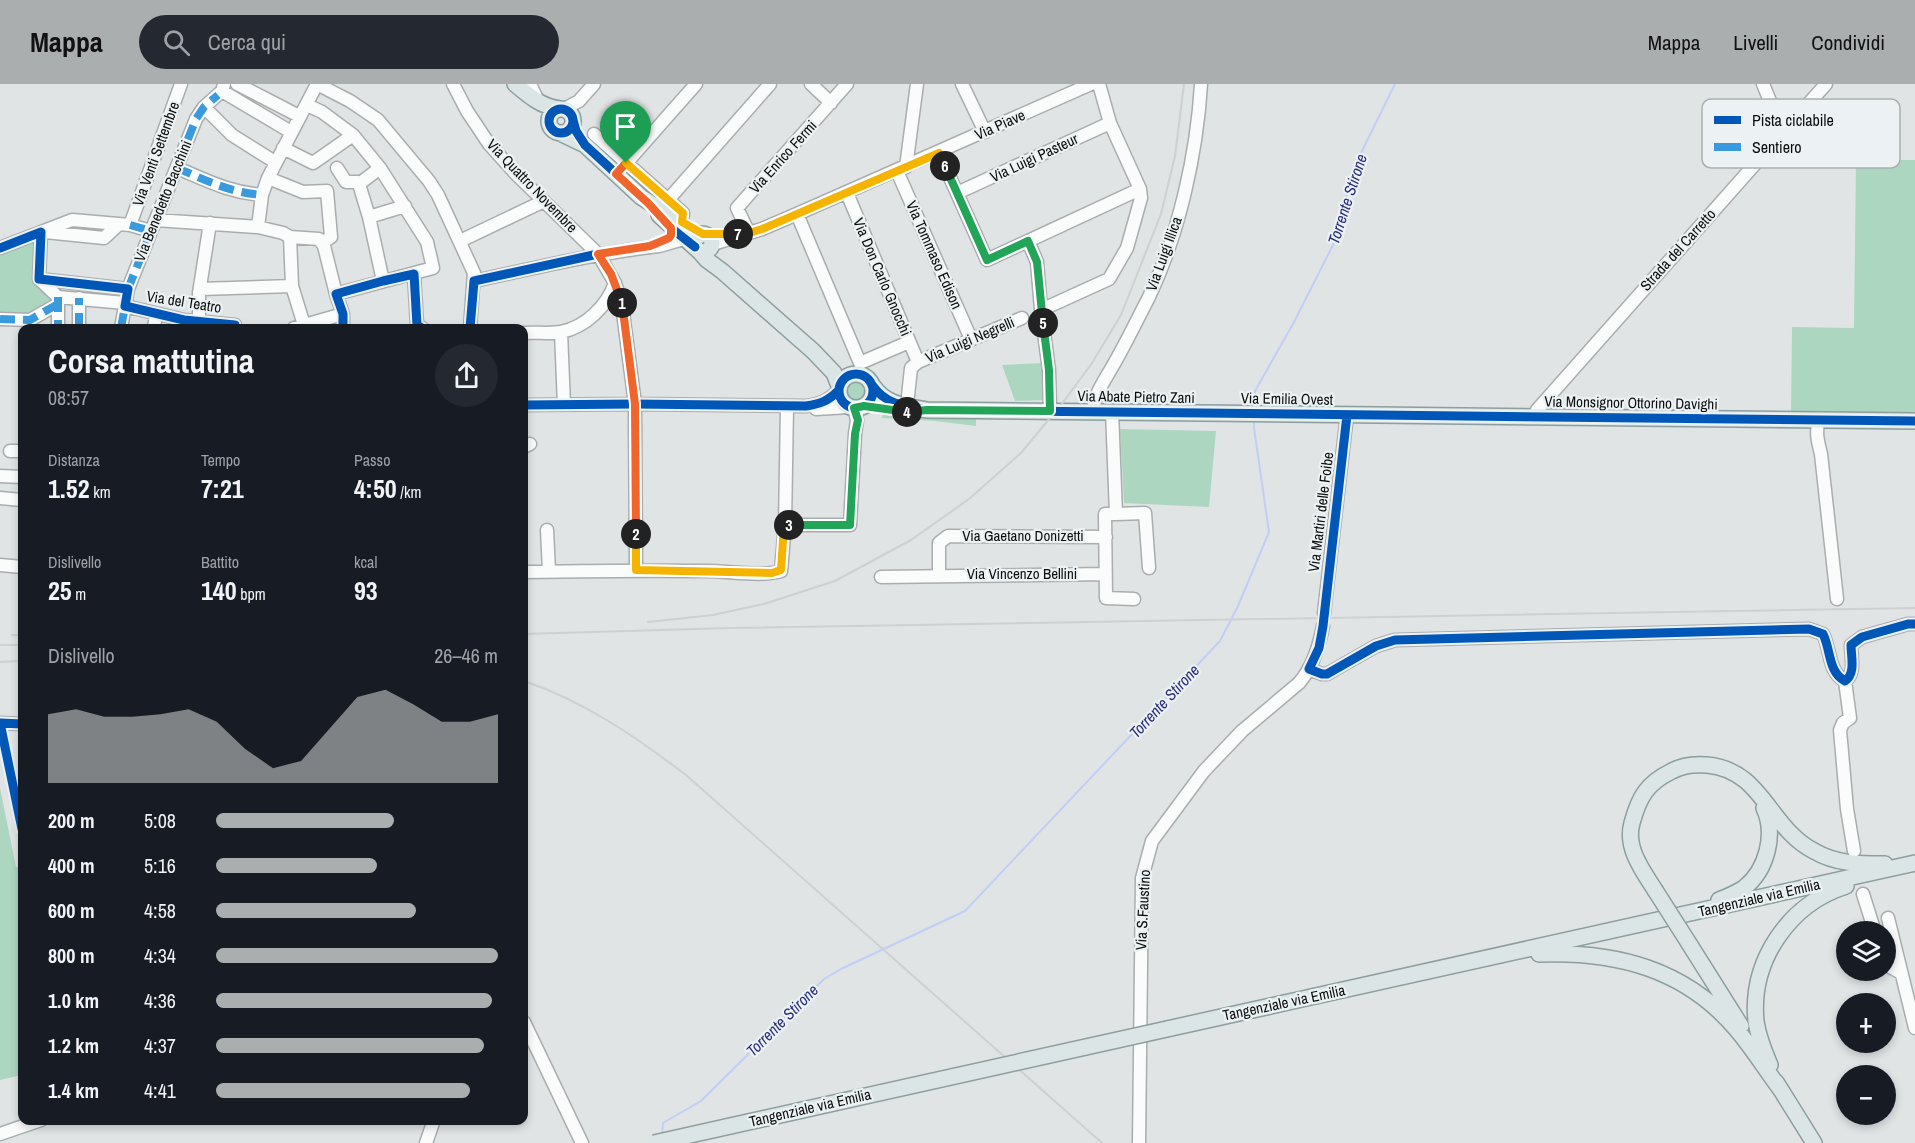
<!DOCTYPE html>
<html lang="it">
<meta charset="utf-8">
<style>
body{margin:0;font-family:"Archivo Narrow",sans-serif;background:#242831;color:#f1f3f6;height:100vh;display:flex;flex-direction:column;font-size:22px;white-space:nowrap}
*{box-sizing:border-box;margin:0}
p{font-size:20px;color:#9ea1a6}
.icon{flex:none;width:33px;height:33px;fill:none;stroke:currentColor;stroke-width:2;stroke-linecap:round;stroke-linejoin:round}
.map{position:relative;flex:1;overflow:hidden}
.side{position:absolute;left:18px;top:240px;width:510px;height:801px;display:flex;flex-direction:column;background:#171b24;border-radius:12px;box-shadow:0 3px 9px #0003}
.side>*{flex:none}
.buttons{position:absolute;left:1836px;top:837px;display:grid;gap:12px}
.buttons a{display:grid;place-items:center;width:60px;height:60px;border-radius:50%;background:#171b24;box-shadow:0 3px 9px #0003;font-size:30px}
.pin{position:absolute;display:grid;place-items:center;width:51px;height:51px;color:#fff;margin:-62px -26px;border-radius:50% 50% 50% 0;rotate:-45deg;box-shadow:0 0 6px #0007}
.pin .icon{rotate:45deg}
.km{position:absolute;width:30px;height:30px;margin:-15px;border-radius:50%;background:#222;color:#fff;font-size:16px;line-height:30px;text-align:center}
.round{display:grid;place-items:center;flex:none;width:63px;height:63px;border-radius:32px;background:#242831}
.head{display:flex;align-items:center;justify-content:space-between;height:102px;padding:0 30px}
h1{font-size:33px;font-weight:700;line-height:45px}
.figures{display:grid;grid-template-columns:repeat(3,1fr);gap:9px;height:102px;padding:6px 30px}
.figures div{display:grid;align-content:center}
.figures b{font-size:26px;font-weight:700}
.figures small{font-size:16px;font-weight:400}
.figures p{font-size:16px}
.chart{height:168px;padding:12px 30px}
.chart p{display:flex;justify-content:space-between}
.chart svg{width:100%;height:108px;margin-top:6px;fill:#abaeaf;opacity:.7}
ul{padding:0 30px;list-style:none;font-size:20px}
li{display:grid;grid-template-columns:96px 72px 1fr;align-items:center;height:45px}
li i{height:15px;border-radius:8px;background:#abaeaf}
header{display:flex;align-items:center;gap:36px;box-sizing:border-box;height:84px;padding:0 30px;background:#abaeaf;color:#111}
header strong{font-size:28px}
nav{display:flex;gap:33px;margin-inline-start:auto;font-size:21px}
.search{width:420px;height:54px;background:#242831;display:flex;align-items:center;gap:15px;box-sizing:border-box;padding:0 21px;border-radius:33px;color:#9ea1a6;font-size:22px}
.map>svg:first-child{display:block}
</style>
<header>
<strong>Mappa</strong>
<div class="search"><svg class="icon" aria-label="search" viewBox="0 0 24 24"><circle cx="10" cy="10" r="6"/><path d="M15 15l6 6"/></svg>Cerca qui</div>
<nav><a>Mappa</a><a>Livelli</a><a>Condividi</a></nav>
</header>
<div class="map">
<svg width="1915" height="1059" viewBox="0 0 1915 1059">
<rect width="100%" height="100%" fill="#e0e4e5"/>
<path fill="#add6c0" d="M 1856,76 L 1915,76 L 1915,330 L 1791,329 L 1792,243 L 1854,244 Z
M 34,156 L 36,198 L 52,212 L 53,219 L 30,236 L 0,235 L 0,169 Z
M 1044,279 L 1047,316 L 1015,317 L 1002,281 Z
M846 307a11 11 0 1 1 22 0a11 11 0 1 1-22 0Z
M 883,328 L 901,332 L 976,333 L 976,342 L 935,337 L 882,334 Z
M 1120,345 L 1216,347 L 1209,423 L 1124,419 Z
M 0,704 L 16,783 L 22,782 L 22,991 L 0,996 Z"/>
<g fill="none" stroke-linecap="round" stroke-linejoin="round">
<path stroke="#c3cef6" stroke-width="2" d="M 1255,322 L 1255,307 L 1293,240 L 1333,161 L 1355,81 L 1395,0
M 662,1052 L 663,1039 L 701,1017 L 824,895 L 841,885 L 965,827 L 1220,557 L 1238,522 L 1269,448 L 1254,344 L 1254,334"/>
<defs>
<path id="minor" d="M 237,0 L 299,32
M 317,0 L 350,17 L 378,36 L 429,97 L 438,111 L 474,189 L 470,244
M 453,0 L 467,27 L 489,60 L 516,90 L 598,170 L 615,199 L 622,221 L 635,320 L 636,486
M 530,0 L 539,19
M 811,0 L 831,19
M 962,0 L 985,48
M 1763,0 L 1783,49
M 222,7 L 291,48
M 307,21 L 322,28 L 353,51 L 380,84 L 427,158 L 433,184 L 336,210
M 204,23 L 232,51 L 275,78
M 564,25 L 579,17 L 594,0
M 594,50 L 683,129 L 682,138
M 283,64 L 313,79 L 353,51
M 939,69 L 987,176 L 1140,105
M 906,83 L 917,0
M 177,84 C 208,97 228,108 262,111
M 337,84 L 346,98 L 358,98 L 359,100
M 621,85 L 696,0
M 897,87 L 971,255
M 268,94 L 303,108 L 327,107 L 331,153 L 322,159
M 359,100 L 369,133 L 383,197
M 359,100 L 380,84
M 847,109 L 918,278
M 957,109 L 1110,39
M 668,116 L 770,0
M 797,130 L 860,279 L 909,258
M 369,133 L 405,122
M 156,136 L 258,143 L 283,149 L 290,153 L 319,155 L 324,162 L 336,210 L 343,230 L 343,244
M 130,141 L 181,0
M 258,143 L 262,111 L 268,94 L 317,0
M 45,148 L 104,154 L 118,141
M 749,149 L 737,124 L 847,0
M 290,153 L 292,202 L 304,241
M 460,157 L 544,117
M 1028,157 L 1037,178 L 1041,226
M 713,160 L 762,145 L 797,130 L 1091,0
M 0,164 L 72,136 L 130,141 L 151,147
M 414,190 L 417,241 L 422,244
M 39,195 L 58,213 L 125,219
M 39,195 L 128,205
M 39,195 L 41,148
M 474,197 C 535,184 597,169 659,162 C 668,160 677,156 686,155
M 200,205 L 292,202
M 58,214 L 58,244
M 125,222 L 184,236 L 235,241 L 235,244
M 0,235 L 30,236 L 58,220
M 199,236 L 199,209 L 210,139
M 79,244 L 79,214
M 121,244 L 128,205 L 196,35 L 204,23 L 222,7 L 224,0
M 154,244 L 156,230
M 294,244 L 343,230
M 561,248 L 564,321
M 524,249 C 535,248 550,250 561,248 C 586,243 607,222 615,199
M 908,312 L 911,284 L 918,278 L 1022,234
M 524,321 L 635,320 L 806,322 C 820,320 828,317 838,307
M 816,325 L 849,323
M 1050,327 L 1049,286 L 1041,226 L 1109,195 L 1127,164 L 1141,114 L 1140,105 L 1110,39 L 1099,0
M 1112,327 L 1116,430 L 1105,430 L 1106,514 L 1134,515
M 1093,328 C 1094,309 1107,293 1115,278 C 1127,257 1138,234 1149,213 C 1179,150 1197,69 1201,0
M 1533,333 L 1537,326 L 1826,0
M 1819,336 C 1815,348 1818,358 1821,370 L 1837,515
M 524,363 L 530,360
M 10,367 L 22,367
M 0,392 L 22,393
M 0,414 L 22,416
M 1116,430 L 1145,429 L 1149,484
M 785,441 L 850,441 L 855,350 L 857,336 L 854,324
M 547,446 L 549,487
M 0,481 L 22,483
M 524,488 C 585,487 646,486 708,487 C 728,487 763,493 781,487 L 785,441 L 787,322
M 939,491 L 939,459 L 948,452 L 1106,453
M 881,493 L 1105,490
M 1324,529 L 1347,331
M 1309,585 L 1322,590 L 1327,590 L 1376,562 L 1395,556 L 1809,545 L 1823,550 C 1831,566 1828,588 1845,597 C 1856,590 1851,572 1851,561 L 1862,553 L 1908,540 L 1915,540
M 1845,597 L 1850,634 L 1843,639 L 1840,646 L 1847,725 L 1854,767
M 0,639 L 22,640
M 1863,810 L 1875,848
M 1888,834 L 1915,944
M 1886,873 L 1890,883 L 1901,889
M 524,938 L 582,1059
M 0,1050 L 41,1036
M 426,1059 L 434,1036
M 1139,1059 L 1142,794 L 1152,757 L 1204,687 L 1242,647 L 1299,599 C 1313,583 1319,563 1323,542"/>
<path id="major" d="M 515,0 C 529,12 542,23 560,25
M549 37a12 12 0 1 1 24 0a12 12 0 1 1-24 0Z
M 562,50 L 585,61 L 641,113 L 677,136
M 659,131 L 700,168 C 716,169 716,149 700,150 L 694,157 L 695,163
M 700,168 L 707,176 L 722,187 L 813,267 L 834,289 L 839,302
M839 307a17 17 0 1 1 34 0a17 17 0 1 1-34 0Z
M 873,302 C 886,321 906,322 927,326 L 1915,337
M 1655,806 C 1642,786 1625,763 1632,739 C 1639,713 1647,699 1672,687 C 1683,681 1695,680 1707,681 C 1763,686 1768,743 1814,767 C 1836,780 1860,780 1885,780
M 1719,816 C 1727,813 1736,809 1744,804 C 1767,786 1776,750 1764,724
M 1690,861 L 1741,942
M 1539,870 C 1616,867 1686,885 1737,946 C 1753,965 1766,986 1781,1006
M 1167,945 L 1915,779
M 1770,981 C 1764,967 1758,952 1756,937 C 1750,877 1789,820 1846,802
M 1776,998 L 1814,1059"/>
</defs>
<use href="#minor" stroke="#aaadae" stroke-width="15"/>
<use href="#major" stroke="#8c9e9e" stroke-width="18"/>
<use href="#minor" stroke="#fafbfb" stroke-width="12"/>
<use href="#major" stroke="#dce5e5" stroke-width="15"/>
<path stroke="#cfd0d0" stroke-width="2" d="M 648,538 L 713,531 L 764,520 L 835,497 L 911,456 L 969,415 L 1021,369 L 1064,317 L 1092,279 L 1121,231 L 1161,130 L 1175,72 L 1184,0
M 524,550 L 730,544 L 1915,524
M 12,551 L 22,551
M 0,561 L 22,561
M 0,578 L 22,577
M 524,597 C 584,617 636,653 686,691 L 1102,1059"/>
<defs>
<path id="major-bridge" d="M 1655,806 L 1690,861
M 654,1059 L 1167,945"/>
</defs>
<use href="#major-bridge" stroke="#8c9e9e" stroke-width="18" stroke-linecap="butt"/>
<use href="#major-bridge" stroke="#dce5e5" stroke-width="15"/>
<path stroke="#3a9ade" stroke-width="8" stroke-dasharray="15 8" stroke-linecap="butt" d="M 177,84 C 208,97 228,108 262,111
M 130,141 L 151,147
M 128,205 L 196,35 L 204,23 L 218,11
M 58,213 L 58,244
M 0,235 L 30,236 L 58,220
M 79,244 L 79,214
M 121,244 L 125,222"/>
<defs>
<path id="cycleway" d="M549 37a12 12 0 1 1 24 0a12 12 0 1 1-24 0Z
M 573,36 L 576,47 L 585,61 L 648,119 L 671,144 L 695,163
M 0,164 L 41,148 L 39,195 L 128,205 L 125,222 L 184,236 L 235,241 L 235,244
M 343,244 L 343,230 L 336,210 L 383,197 L 414,190 L 417,241 L 422,244
M 470,244 L 474,197 L 598,170 L 649,162 L 669,154 L 671,151 L 671,144
M839 307a17 17 0 1 1 34 0a17 17 0 1 1-34 0Z
M 873,302 C 886,321 906,322 927,326 L 1915,337
M 524,321 L 635,320 L 806,322 C 820,320 828,317 838,307
M 1347,331 L 1323,542 L 1319,564 L 1309,585 L 1322,590 L 1327,590 L 1376,562 L 1395,556 L 1809,545 L 1823,550 C 1831,566 1828,588 1845,597 C 1856,590 1851,572 1851,561 L 1862,553 L 1908,540 L 1915,540
M 22,640 L 0,639 L 22,745"/>
</defs>
<use href="#cycleway" stroke="#ecf2f4" stroke-width="13"/>
<use href="#cycleway" stroke="#0057b8" stroke-width="9"/>
</g>
<g fill="none" stroke-linecap="round" stroke-linejoin="round">
<defs>
<path id="split-1" d="M 622,219 L 611,190 L 598,170 L 650,162 L 669,154 L 671,151 L 671,144 L 648,119 L 616,90 L 626,79"/>
<path id="split-2" d="M 622,219 L 635,320 L 636,450"/>
<path id="split-3" d="M 636,450 L 636,486 L 772,489 L 781,486 L 784,441 L 789,441"/>
<path id="split-4" d="M 789,441 L 850,441 L 855,350 L 858,336 L 854,324 L 864,322 L 907,328"/>
<path id="split-5" d="M 907,328 L 927,326 L 1050,327 L 1049,286 L 1043,239"/>
<path id="split-6" d="M 945,82 L 987,176 L 1028,157 L 1037,178 L 1043,239"/>
<path id="split-7" d="M 738,150 L 743,151 L 762,145 L 939,69 L 945,82"/>
<path id="split-8" d="M 626,79 L 683,129 L 682,138 L 703,150 L 738,150"/>
</defs>
<use href="#split-1" stroke="#fff" stroke-width="12"/>
<use href="#split-2" stroke="#fff" stroke-width="12"/>
<use href="#split-3" stroke="#fff" stroke-width="12"/>
<use href="#split-4" stroke="#fff" stroke-width="12"/>
<use href="#split-5" stroke="#fff" stroke-width="12"/>
<use href="#split-6" stroke="#fff" stroke-width="12"/>
<use href="#split-7" stroke="#fff" stroke-width="12"/>
<use href="#split-8" stroke="#fff" stroke-width="12"/>
<use href="#split-1" stroke="#f0652b" stroke-width="8"/>
<use href="#split-2" stroke="#f0652b" stroke-width="8"/>
<use href="#split-3" stroke="#f5b400" stroke-width="8"/>
<use href="#split-4" stroke="#22a559" stroke-width="8"/>
<use href="#split-5" stroke="#22a559" stroke-width="8"/>
<use href="#split-6" stroke="#22a559" stroke-width="8"/>
<use href="#split-7" stroke="#f5b400" stroke-width="8"/>
<use href="#split-8" stroke="#f5b400" stroke-width="8"/>
</g>
<g text-anchor="middle" stroke-width="4.5" stroke-linejoin="round" paint-order="stroke">
<g font-size="15" fill="#0c0e0e" stroke="#ecf2f4">
<text transform="translate(1000 41) rotate(-24)" y="5">Via Piave</text>
<text transform="translate(156 70) rotate(-70)" y="5">Via Venti Settembre</text>
<text transform="translate(783 73) rotate(-48)" y="5">Via Enrico Fermi</text>
<text transform="translate(1034 74) rotate(-25)" y="5">Via Luigi Pasteur</text>
<text transform="translate(532 102) rotate(46)" y="5">Via Quattro Novembre</text>
<text transform="translate(163 117) rotate(-68)" y="5">Via Benedetto Bacchini</text>
<text transform="translate(1678 166) rotate(-48)" y="5">Strada del Carretto</text>
<text transform="translate(1164 170) rotate(-70)" y="5">Via Luigi Illica</text>
<text transform="translate(934 171) rotate(66)" y="5">Via Tommaso Edison</text>
<text transform="translate(882 193) rotate(67)" y="5">Via Don Carlo Gnocchi</text>
<text transform="translate(184 218) rotate(9)" y="5">Via del Teatro</text>
<text transform="translate(970 256) rotate(-23)" y="5">Via Luigi Negrelli</text>
<text transform="translate(1136 313) rotate(1)" y="5">Via Abate Pietro Zani</text>
<text transform="translate(1287 315) rotate(1)" y="5">Via Emilia Ovest</text>
<text transform="translate(1631 319) rotate(1)" y="5">Via Monsignor Ottorino Davighi</text>
<text transform="translate(1321 428) rotate(-83)" y="5">Via Martiri delle Foibe</text>
<text x="1023" y="457">Via Gaetano Donizetti</text>
<text x="1022" y="495">Via Vincenzo Bellini</text>
<text transform="translate(1759 814) rotate(-13)" y="5">Tangenziale via Emilia</text>
<text transform="translate(1143 826) rotate(-87)" y="5">Via S.Faustino</text>
<text transform="translate(1284 919) rotate(-12)" y="5">Tangenziale via Emilia</text>
<text transform="translate(810 1024) rotate(-13)" y="5">Tangenziale via Emilia</text>
</g>
<g font-size="16" font-style="italic" fill="#2b2e7f" stroke="#ecf2f4">
<text transform="translate(1347 115) rotate(-72)" y="6">Torrente Stirone</text>
<text transform="translate(1164 617) rotate(-47)" y="6">Torrente Stirone</text>
<text transform="translate(782 936) rotate(-45)" y="6">Torrente Stirone</text>
</g>
</g>
<rect x="1702" y="15" width="198" height="69" rx="9" fill="#ecf2f4" stroke="#a9aeaf" stroke-width="1.5"/>
<rect x="1714" y="32" width="27" height="8" fill="#0057b8"/>
<rect x="1714" y="59" width="27" height="8" fill="#3a9ade"/>
<g font-size="16" fill="#0c0e0e">
<text x="1752" y="42">Pista ciclabile</text>
<text x="1752" y="69">Sentiero</text>
</g>
</svg>
<div class="buttons">
<a><svg class="icon" aria-label="layers" viewBox="0 0 24 24"><path d="M12 4l9 5-9 5-9-5zM3 14l9 5 9-5"/></svg></a>
<a>+</a>
<a>−</a>
</div>
<div class="pin" style="left:626px;top:79px;background:#1e9e55"><svg class="icon" aria-label="arrive" viewBox="0 0 24 24"><path d="M6 21V4h12l-3 4 3 4H6"/></svg></div>
<b class="km" style="left:622px;top:219px">1</b>
<b class="km" style="left:636px;top:450px">2</b>
<b class="km" style="left:789px;top:441px">3</b>
<b class="km" style="left:907px;top:328px">4</b>
<b class="km" style="left:1043px;top:239px">5</b>
<b class="km" style="left:945px;top:82px">6</b>
<b class="km" style="left:738px;top:150px">7</b>
<section class="side">
<div class="head"><div><h1>Corsa mattutina</h1><p>08:57</p></div><a class="round"><svg class="icon" aria-label="share" viewBox="0 0 24 24"><path d="M12 15V3M7 8l5-5 5 5M5 13v7h14v-7"/></svg></a></div>
<div class="figures">
<div><p>Distanza</p><b>1.52<small> km</small></b></div>
<div><p>Tempo</p><b>7:21</b></div>
<div><p>Passo</p><b>4:50<small> /km</small></b></div>
</div>
<div class="figures">
<div><p>Dislivello</p><b>25<small> m</small></b></div>
<div><p>Battito</p><b>140<small> bpm</small></b></div>
<div><p>kcal</p><b>93</b></div>
</div>
<div class="chart"><p><span>Dislivello</span>26–46 m</p>
<svg viewBox="0 0 160 44" preserveAspectRatio="none"><path d="M0 44V16L10 14L20 17L30 17L40 16L50 14L60 19L70 30L80 38L90 35L100 22L110 9L120 6L130 12L140 19L150 19L160 16V44z"/></svg>
</div>
<ul>
<li><b>200 m</b>5:08<i style="width:63%"></i></li>
<li><b>400 m</b>5:16<i style="width:57%"></i></li>
<li><b>600 m</b>4:58<i style="width:71%"></i></li>
<li><b>800 m</b>4:34<i style="width:100%"></i></li>
<li><b>1.0 km</b>4:36<i style="width:98%"></i></li>
<li><b>1.2 km</b>4:37<i style="width:95%"></i></li>
<li><b>1.4 km</b>4:41<i style="width:90%"></i></li>
</ul>
</section>
</div>
